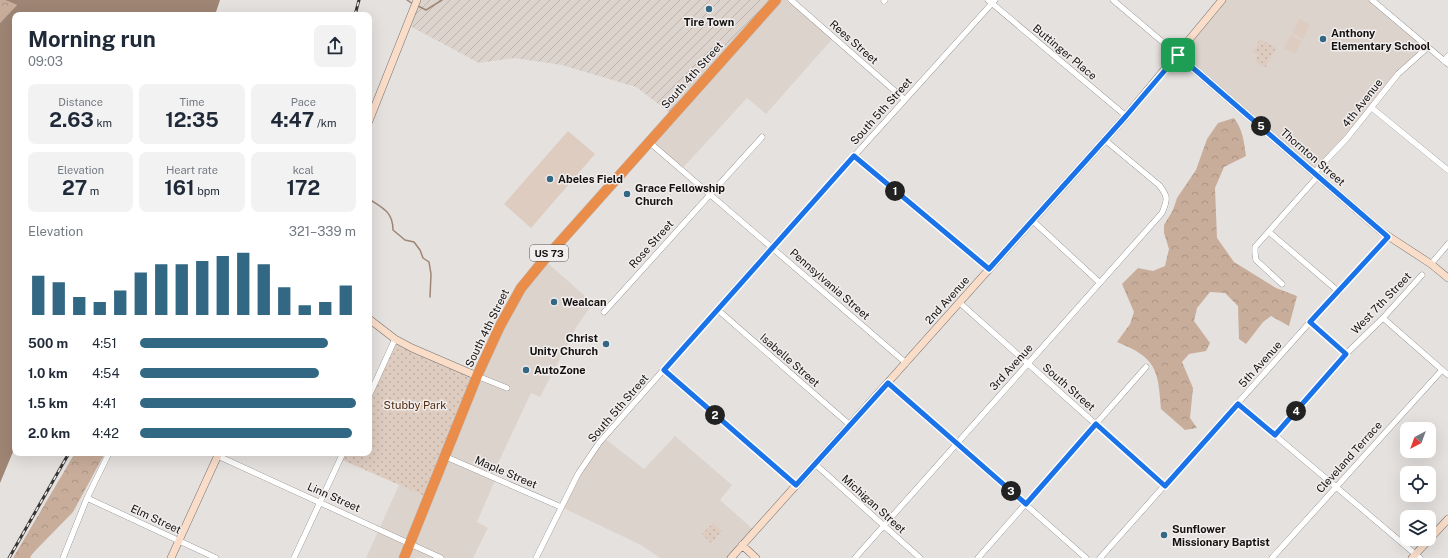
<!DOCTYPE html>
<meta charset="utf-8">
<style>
body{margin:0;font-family:"Public Sans",sans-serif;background:#f2f2f3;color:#1f2937;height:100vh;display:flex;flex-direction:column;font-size:15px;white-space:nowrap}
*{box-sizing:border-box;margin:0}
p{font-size:13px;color:#747a83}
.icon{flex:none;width:22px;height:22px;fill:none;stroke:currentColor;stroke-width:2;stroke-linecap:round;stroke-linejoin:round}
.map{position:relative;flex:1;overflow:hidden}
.sheet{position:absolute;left:12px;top:12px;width:360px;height:444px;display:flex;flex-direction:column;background:#fff;border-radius:8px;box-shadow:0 4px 16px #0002}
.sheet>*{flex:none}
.needle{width:26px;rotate:221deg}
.buttons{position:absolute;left:1400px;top:422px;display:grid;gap:8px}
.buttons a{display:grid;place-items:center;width:36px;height:36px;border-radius:8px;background:#fff;box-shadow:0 4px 16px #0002;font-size:20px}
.pin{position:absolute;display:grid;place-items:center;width:34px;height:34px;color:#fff;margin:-17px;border-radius:8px;box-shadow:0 2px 6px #0006}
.km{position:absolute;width:20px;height:20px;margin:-10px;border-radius:50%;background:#222;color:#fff;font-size:11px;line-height:20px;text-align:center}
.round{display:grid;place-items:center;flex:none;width:42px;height:42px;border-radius:8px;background:#f2f2f3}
.overview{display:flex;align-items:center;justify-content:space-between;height:68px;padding:0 16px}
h1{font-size:22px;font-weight:700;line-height:30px}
.metrics{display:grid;grid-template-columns:repeat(3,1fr);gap:6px;height:68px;padding:4px 16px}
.metrics div{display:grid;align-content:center;border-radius:8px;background:#f2f2f3;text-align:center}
.metrics b{font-size:20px;font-weight:700}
.metrics small{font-size:11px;font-weight:400}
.metrics p{font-size:11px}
.chart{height:112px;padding:8px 16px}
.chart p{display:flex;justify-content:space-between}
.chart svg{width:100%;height:72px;margin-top:4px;stroke:#336884;stroke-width:6}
ul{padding:0 16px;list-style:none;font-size:13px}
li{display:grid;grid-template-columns:64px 48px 1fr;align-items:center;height:30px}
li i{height:10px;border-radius:5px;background:#336884}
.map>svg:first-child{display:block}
</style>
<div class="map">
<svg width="1448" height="558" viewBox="0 0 1448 558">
<defs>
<pattern id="industrial-furrows" width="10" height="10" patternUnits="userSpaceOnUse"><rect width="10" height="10" fill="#ddd3cd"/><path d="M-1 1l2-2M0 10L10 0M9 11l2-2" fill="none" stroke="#bdb4af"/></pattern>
<pattern id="grass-dots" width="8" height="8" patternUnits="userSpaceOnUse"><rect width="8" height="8" fill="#deccc0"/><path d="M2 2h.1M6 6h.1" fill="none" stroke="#beaea4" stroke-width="1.8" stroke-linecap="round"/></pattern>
<pattern id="forest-crowns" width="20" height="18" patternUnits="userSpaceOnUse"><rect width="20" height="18" fill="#c9ad9b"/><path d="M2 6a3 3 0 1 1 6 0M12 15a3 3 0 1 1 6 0" fill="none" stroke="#ac9484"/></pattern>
</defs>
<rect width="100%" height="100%" fill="#e4e1df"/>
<path fill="#ddd3cd" d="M 776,0 L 791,0 L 834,37 L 766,114 L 747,98 L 681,170 L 649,142 Z
M 1222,0 L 1372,0 L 1428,47 L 1398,74 L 1372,108 L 1314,173 L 1178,55 Z
M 544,260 L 593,303 L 577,326 L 540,397 L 531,393 L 492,476 L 496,478 L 477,522 L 488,528 L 473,558 L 366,558 L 399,485 L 427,497 L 500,326 Z
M 675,436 L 732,485 L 720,500 L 755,531 L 731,558 L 660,558 L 641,545 L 561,507 L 578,474 L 604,438 L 644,469 Z"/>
<path fill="url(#industrial-furrows)" d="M 417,0 L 776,0 L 673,115 L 636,87 L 562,65 L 514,58 L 479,63 L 408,25 Z"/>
<path fill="url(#grass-dots)" d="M 1260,39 L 1276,48 L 1265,68 L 1255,62 L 1258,55 L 1253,52 Z
M 395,339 L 477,376 L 427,497 L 340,459 L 343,453 L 369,453 L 369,396 Z
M 713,523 L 722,531 L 711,543 L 702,534 Z"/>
<path fill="url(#forest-crowns)" d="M 0,0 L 5,0 L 17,5 L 0,23 Z
M 1234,118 C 1243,130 1244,142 1246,156 L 1224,167 L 1215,188 L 1217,238 L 1234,262 L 1276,288 L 1297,296 L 1289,326 L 1271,316 L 1263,322 L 1246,344 L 1239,339 L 1238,306 L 1225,293 L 1210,292 L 1197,308 L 1194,321 L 1210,343 L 1206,351 L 1189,354 L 1182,362 L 1193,388 L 1190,418 L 1197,428 L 1185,430 L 1161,409 C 1158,368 1156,358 1117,342 L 1130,324 L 1134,312 L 1122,284 L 1138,268 L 1153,271 L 1165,266 L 1169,249 L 1164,233 L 1164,225 L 1173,210 L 1177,198 L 1196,170 L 1207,139 L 1218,123 Z
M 75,453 L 105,453 L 73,512 L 32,554 L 30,558 L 13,558 Z"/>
<path fill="#deccc0" d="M 1299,19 L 1310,25 L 1303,39 L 1292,33 Z
M 1291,35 L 1302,41 L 1295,54 L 1284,48 Z
M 568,131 L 595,154 L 531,228 L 504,204 Z"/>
<path fill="#9f8574" d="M 5,0 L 220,0 L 215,15 L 15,15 L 15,447 L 0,483 L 0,23 L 17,5 Z"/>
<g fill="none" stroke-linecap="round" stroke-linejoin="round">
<path stroke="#9f8574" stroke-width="1.5" d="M 407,0 L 413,4
M 418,6 L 426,10 L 442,0
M 369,199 C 383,208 393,212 393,230 L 405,240 L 414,242 L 420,250 L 423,258 L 429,262 L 431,274 L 430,297"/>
<defs>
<path id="street" d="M 791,0 L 904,99
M 988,0 L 1126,116
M 1113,0 L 1178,55
M 1372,0 L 1448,64
M 884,1 L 885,0
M 1444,61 L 1448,56
M 1372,108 L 1448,170
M 649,142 L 906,363
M 854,156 L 989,269
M 1314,173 L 1347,138 L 1398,74 L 1428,47
M 1033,221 L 1100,283
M 1269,232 L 1339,292
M 1431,264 L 1448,244
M 1282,284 L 1256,260 L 1255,253 L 1255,247 L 1318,176
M 960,303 L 1165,486
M 718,310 L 850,425
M 604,312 L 762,137
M 1383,318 L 1448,375
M 1310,322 L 1346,354
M 664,370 L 796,485
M 477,376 L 507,388
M 888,383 L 1086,558
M 369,396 L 395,339
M 1238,404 L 1420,558
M 1275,435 L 1346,354 L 1383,318 L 1422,275
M 218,456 L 441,558
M 444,456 L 561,507
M 815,464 L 920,558
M 87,498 L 216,558
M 63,558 L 87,498 L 109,453
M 294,558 L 343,453
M 536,558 L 578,474 L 599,443 L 772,247 L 995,0
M 855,558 L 1162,213 C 1168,199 1168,196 1159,185 L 1105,140
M 978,558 L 1146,367
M 1100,558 L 1310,322 L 1388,237
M 1272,558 L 1442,370"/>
<path id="secondary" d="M 1178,55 L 1382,232 L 1431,264 L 1448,278
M 369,121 L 417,0
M 369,319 L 395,339 L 412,348 L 477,376
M 742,545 L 756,558
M 171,558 L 219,453
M 731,558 L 1126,116 L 1222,0
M 1412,558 L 1448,519"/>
<path id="highway" d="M 404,558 L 477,376 L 500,326 L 521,288 L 544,260 L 776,0"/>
</defs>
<use href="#street" stroke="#757270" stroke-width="6"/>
<use href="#secondary" stroke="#757270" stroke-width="8"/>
<use href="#highway" stroke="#bdbdbc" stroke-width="11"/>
<use href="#street" stroke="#fff" stroke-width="5.5"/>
<use href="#secondary" stroke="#f9ddc9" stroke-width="7"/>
<use href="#highway" stroke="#ea8d4b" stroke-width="10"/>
<defs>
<path id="rail" d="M 355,15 L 359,0
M 9,558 L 69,453"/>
</defs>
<use href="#rail" stroke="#363534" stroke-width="3"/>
<use href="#rail" stroke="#f2eeed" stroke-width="1.5" stroke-dasharray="4.5" stroke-linecap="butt"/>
</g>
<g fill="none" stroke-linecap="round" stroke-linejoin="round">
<defs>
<path id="route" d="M 1178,55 L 1388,237 L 1310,322 L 1346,354 L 1275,435 L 1238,404 L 1165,486 L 1096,424 L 1026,504 L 888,383 L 796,485 L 664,370 L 854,156 L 989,269 L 1126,116 Z"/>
</defs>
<use href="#route" stroke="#fff" stroke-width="8"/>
<use href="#route" stroke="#1a73e8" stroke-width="5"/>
</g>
<g fill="#336884" stroke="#f2eeed" stroke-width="1.5">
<circle cx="709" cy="9" r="4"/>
<circle cx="1323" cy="39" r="4"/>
<circle cx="550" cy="179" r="4"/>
<circle cx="627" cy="194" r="4"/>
<circle cx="554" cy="302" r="4"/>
<circle cx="606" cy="344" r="4"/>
<circle cx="526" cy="370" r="4"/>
<circle cx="1164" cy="535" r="4"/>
</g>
<g text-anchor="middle" stroke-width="3" stroke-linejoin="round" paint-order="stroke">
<rect fill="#f2eeed" stroke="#565453" stroke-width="1" x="530" y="245" width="38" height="16" rx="3"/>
<g font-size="10" font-weight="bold" fill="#131211">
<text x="549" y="257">US 73</text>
</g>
<g font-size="11" font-weight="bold" fill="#131211" stroke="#f2eeed" text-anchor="start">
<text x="709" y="26" text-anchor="middle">Tire Town</text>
<text x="1331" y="37">Anthony<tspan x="1331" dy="13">Elementary School</tspan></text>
<text x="558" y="183">Abeles Field</text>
<text x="635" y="192">Grace Fellowship<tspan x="635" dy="13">Church</tspan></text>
<text x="562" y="306">Wealcan</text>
<text x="598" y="342" text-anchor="end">Christ<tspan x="598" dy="13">Unity Church</tspan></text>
<text x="534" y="374">AutoZone</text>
<text x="1172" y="533">Sunflower<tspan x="1172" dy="13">Missionary Baptist</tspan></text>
</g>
<g font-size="11" fill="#131211" stroke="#f2eeed">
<text transform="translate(854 42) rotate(41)" y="4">Rees Street</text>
<text transform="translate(1065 52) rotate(40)" y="4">Buttinger Place</text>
<text transform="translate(692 75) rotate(-48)" y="4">South 4th Street</text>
<text transform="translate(1362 103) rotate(-52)" y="4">4th Avenue</text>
<text transform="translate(881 111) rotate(-48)" y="4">South 5th Street</text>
<text transform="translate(1313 157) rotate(41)" y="4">Thornton Street</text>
<text transform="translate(651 244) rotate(-48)" y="4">Rose Street</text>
<text transform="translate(830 284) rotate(41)" y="4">Pennsylvania Street</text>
<text transform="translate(947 300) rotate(-48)" y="4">2nd Avenue</text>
<text transform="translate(1381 303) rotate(-46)" y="4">West 7th Street</text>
<text transform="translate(487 328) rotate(-64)" y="4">South 4th Street</text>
<text transform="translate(790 360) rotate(41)" y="4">Isabelle Street</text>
<text transform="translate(1260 364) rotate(-48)" y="4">5th Avenue</text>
<text transform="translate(1011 367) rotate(-48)" y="4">3rd Avenue</text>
<text transform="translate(1069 387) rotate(41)" y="4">South Street</text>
<text transform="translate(618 408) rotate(-49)" y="4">South 5th Street</text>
<text transform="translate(1349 457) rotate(-48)" y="4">Cleveland Terrace</text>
<text transform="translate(506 472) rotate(23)" y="4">Maple Street</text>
<text transform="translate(334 497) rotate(24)" y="4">Linn Street</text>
<text transform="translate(874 504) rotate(42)" y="4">Michigan Street</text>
<text transform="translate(156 519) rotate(25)" y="4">Elm Street</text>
</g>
<g font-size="11" fill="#512a0d" stroke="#f2eeed">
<text x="415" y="409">Stubby Park</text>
</g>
</g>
</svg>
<div class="buttons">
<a><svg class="needle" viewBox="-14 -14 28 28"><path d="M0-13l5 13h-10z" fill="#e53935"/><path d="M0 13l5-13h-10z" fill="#747a83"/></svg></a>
<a><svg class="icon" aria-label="locate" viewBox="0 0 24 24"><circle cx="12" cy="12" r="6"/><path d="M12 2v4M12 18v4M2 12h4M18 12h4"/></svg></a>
<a><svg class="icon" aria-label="layers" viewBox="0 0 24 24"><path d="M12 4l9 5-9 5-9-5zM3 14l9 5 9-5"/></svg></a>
</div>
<div class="pin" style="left:1178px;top:55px;background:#1e9e55"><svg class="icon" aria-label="arrive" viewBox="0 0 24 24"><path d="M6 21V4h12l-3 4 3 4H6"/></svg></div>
<b class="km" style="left:895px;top:191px">1</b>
<b class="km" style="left:715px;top:415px">2</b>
<b class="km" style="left:1011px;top:491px">3</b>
<b class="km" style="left:1296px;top:411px">4</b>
<b class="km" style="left:1261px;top:126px">5</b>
<section class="sheet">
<div class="overview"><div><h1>Morning run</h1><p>09:03</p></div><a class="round"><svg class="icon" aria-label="share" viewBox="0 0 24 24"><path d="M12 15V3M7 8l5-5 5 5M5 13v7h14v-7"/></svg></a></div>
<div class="metrics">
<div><p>Distance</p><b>2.63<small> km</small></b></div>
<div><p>Time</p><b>12:35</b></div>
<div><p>Pace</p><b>4:47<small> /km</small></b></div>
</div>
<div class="metrics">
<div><p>Elevation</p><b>27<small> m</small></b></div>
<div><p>Heart rate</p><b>161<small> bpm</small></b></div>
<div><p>kcal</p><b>172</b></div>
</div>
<div class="chart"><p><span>Elevation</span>321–339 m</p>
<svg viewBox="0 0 160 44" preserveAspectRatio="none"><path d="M5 44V20M15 44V24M25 44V33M35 44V36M45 44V29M55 44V18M65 44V13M75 44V13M85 44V11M95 44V8M105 44V6M115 44V13M125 44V27M135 44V38M145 44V36M155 44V26"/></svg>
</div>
<ul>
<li><b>500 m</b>4:51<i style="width:87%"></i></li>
<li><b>1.0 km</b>4:54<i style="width:83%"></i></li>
<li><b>1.5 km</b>4:41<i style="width:100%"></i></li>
<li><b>2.0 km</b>4:42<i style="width:98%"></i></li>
</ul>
</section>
</div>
